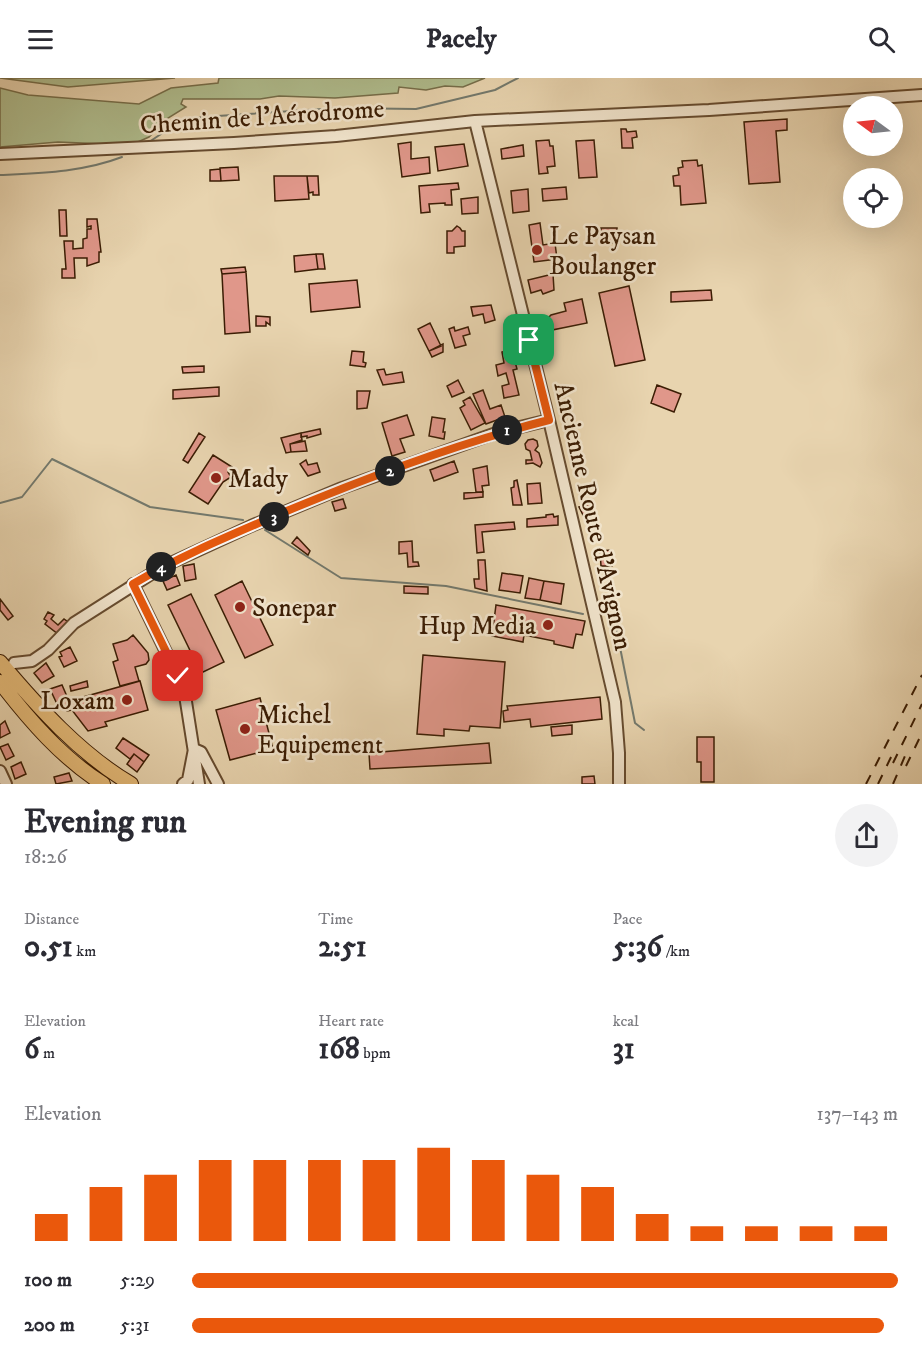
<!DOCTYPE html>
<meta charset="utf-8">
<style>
body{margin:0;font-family:"IM FELL DW Pica",serif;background:#f2f2f3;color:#2b2b33;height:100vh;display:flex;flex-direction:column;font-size:22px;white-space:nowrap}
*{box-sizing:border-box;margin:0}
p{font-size:20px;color:#7c7c81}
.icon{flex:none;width:33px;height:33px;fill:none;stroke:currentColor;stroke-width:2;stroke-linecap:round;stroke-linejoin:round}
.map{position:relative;height:706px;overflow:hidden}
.panel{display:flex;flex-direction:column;background:#fff;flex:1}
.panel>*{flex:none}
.needle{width:39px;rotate:285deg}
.controls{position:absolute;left:843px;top:18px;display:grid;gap:12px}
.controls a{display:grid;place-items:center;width:60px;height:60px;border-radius:50%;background:#fff;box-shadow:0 6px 24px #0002;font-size:30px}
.pin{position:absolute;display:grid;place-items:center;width:51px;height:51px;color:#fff;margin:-26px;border-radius:12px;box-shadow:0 3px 9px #0006}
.km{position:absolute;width:30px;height:30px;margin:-15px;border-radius:50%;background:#222;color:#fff;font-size:16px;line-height:30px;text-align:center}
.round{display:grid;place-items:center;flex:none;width:63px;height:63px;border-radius:32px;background:#f2f2f3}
.summary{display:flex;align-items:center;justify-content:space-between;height:102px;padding:0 24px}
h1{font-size:33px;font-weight:800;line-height:45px}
.stats{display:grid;grid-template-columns:repeat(3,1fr);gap:9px;height:102px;padding:6px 24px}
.stats div{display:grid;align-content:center}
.stats b{font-size:30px;font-weight:800}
.stats small{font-size:16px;font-weight:400}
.stats p{font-size:16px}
.chart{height:168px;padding:12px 24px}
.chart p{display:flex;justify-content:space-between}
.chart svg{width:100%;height:108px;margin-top:6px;stroke:#ea580c;stroke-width:6}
ul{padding:0 24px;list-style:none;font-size:20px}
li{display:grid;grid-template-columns:96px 72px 1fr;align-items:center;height:45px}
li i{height:15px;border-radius:8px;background:#ea580c}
header{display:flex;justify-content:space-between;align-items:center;height:78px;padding:0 24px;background:#fff;font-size:27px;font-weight:800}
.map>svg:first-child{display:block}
</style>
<header><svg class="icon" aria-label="menu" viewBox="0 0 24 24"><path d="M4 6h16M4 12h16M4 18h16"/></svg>Pacely<svg class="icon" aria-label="search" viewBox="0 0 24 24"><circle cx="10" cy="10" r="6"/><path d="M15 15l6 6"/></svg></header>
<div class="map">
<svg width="922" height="706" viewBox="0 0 922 706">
<rect width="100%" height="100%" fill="#e8d4af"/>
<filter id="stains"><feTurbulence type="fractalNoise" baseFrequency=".00333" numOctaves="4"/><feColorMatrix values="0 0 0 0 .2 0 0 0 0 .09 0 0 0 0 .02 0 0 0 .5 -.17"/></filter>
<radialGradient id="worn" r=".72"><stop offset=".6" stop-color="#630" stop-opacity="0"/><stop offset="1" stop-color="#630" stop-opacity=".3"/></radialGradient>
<path fill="#b0be8f" stroke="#766e4a" stroke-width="1.5" d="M 0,0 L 175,0 L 68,9 Z
M 219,0 L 485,0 L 463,9 L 445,8 L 426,12 L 399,9 L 398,15 L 335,20 L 279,18 L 260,21 L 183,21 L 181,26 L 186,29 L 168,40 L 149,59 L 131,67 L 58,64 L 0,69 L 0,10 L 28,17 L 139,26 L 171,10 L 218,5 Z"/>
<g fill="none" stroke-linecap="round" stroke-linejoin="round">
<path stroke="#73796d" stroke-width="2" d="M 149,64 L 176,46 L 202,39 L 338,30 L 416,31 L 495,12 L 518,0
M 0,97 C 42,95 83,94 122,79
M 0,425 L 22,419 L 52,381 L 150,429 L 243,442
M 265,452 L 341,500 L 446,508 L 583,536
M 611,539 L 615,544 L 635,645 L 644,652"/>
</g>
<path fill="#e0978a" stroke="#3b1d04" stroke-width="1.5" d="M 787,41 L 787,52 L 776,53 L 780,104 L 749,106 L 744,44 Z
M 621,51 L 626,51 L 627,54 L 636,53 L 637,59 L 632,60 L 633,70 L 622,70 Z
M 549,62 L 550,68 L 553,68 L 555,88 L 547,89 L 548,95 L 539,96 L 536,63 Z
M 594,62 L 597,99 L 579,100 L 576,63 Z
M 411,64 L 411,81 L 429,79 L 430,95 L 402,99 L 398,66 Z
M 464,66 L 468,88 L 438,93 L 435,69 Z
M 523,67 L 524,78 L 502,81 L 501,71 Z
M 697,82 L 698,88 L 702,87 L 706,125 L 681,127 L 680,108 L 674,108 L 673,98 L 679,97 L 678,90 L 683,89 L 682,83 Z
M 238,89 L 239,102 L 221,103 L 220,90 Z
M 220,91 L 221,103 L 210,103 L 210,92 Z
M 274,98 L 307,98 L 309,121 L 275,123 Z
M 307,98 L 318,98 L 319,117 L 313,117 L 313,114 L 309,115 Z
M 458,105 L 459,111 L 451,112 L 452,127 L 445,127 L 445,125 L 429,126 L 430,134 L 421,135 L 419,108 Z
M 566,109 L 567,121 L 543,123 L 542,111 Z
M 528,111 L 529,133 L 513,135 L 511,113 Z
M 478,119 L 478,135 L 462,136 L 461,121 Z
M 59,132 L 66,132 L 67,158 L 60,158 Z
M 87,141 L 97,141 L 101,174 L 99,174 L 99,184 L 87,188 L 87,180 L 74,180 L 75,200 L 62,200 L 62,191 L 66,191 L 64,163 L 73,163 L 73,171 L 83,170 L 83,161 L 87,160 L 87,151 L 91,151 L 91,148 L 87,149 Z
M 540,145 L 543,167 L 555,165 L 557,181 L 534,184 L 529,147 Z
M 457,148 L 460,150 L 462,153 L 465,153 L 465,168 L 454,169 L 454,175 L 447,175 L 447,153 L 452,153 Z
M 601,150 L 617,150 L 617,157 L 613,157 L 613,165 L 601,165 Z
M 316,176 L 318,191 L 295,194 L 294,178 Z
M 316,176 L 323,176 L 325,191 L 318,191 Z
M 245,189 L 246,194 L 222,196 L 221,191 Z
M 246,194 L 250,254 L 225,256 L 222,196 Z
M 553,196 L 554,212 L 543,216 L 541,212 L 531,215 L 528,202 Z
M 357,202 L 360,229 L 311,234 L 309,206 Z
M 629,208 L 645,282 L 615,288 L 599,215 Z
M 711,212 L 712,222 L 671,224 L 671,214 Z
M 582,221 L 587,245 L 552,252 L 549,239 L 551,237 L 566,233 L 564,225 Z
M 491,227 L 495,242 L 485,245 L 483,236 L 473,238 L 471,229 Z
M 256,238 L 270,239 L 270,247 L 266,244 L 266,248 L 256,248 Z
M 430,245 L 441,268 L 429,273 L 418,251 Z
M 454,249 L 455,253 L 468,249 L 470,256 L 463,258 L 466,267 L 455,270 L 449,251 Z
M 443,266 L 443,274 L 432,279 L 429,273 Z
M 510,272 L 511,277 L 513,276 L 517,291 L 513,292 L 519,317 L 504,320 L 502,308 L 509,306 L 506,295 L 498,298 L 496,287 L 504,285 L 502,274 Z
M 352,273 L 364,274 L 363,284 L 366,285 L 365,289 L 350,287 Z
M 204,288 L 204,294 L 183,295 L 182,289 Z
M 384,291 L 386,297 L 402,294 L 404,304 L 383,307 L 377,292 Z
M 458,302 L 464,314 L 452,319 L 447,308 Z
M 657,307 L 681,316 L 674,334 L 651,325 Z
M 219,309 L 219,318 L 173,321 L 173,312 Z
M 483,312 L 490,331 L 501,327 L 505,339 L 486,346 L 473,316 Z
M 357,313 L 370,313 L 367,330 L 357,331 Z
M 470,319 L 485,345 L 471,352 L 460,330 L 465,327 L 463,323 Z
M 407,337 L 414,357 L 400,361 L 405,374 L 392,378 L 382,345 Z
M 432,339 L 445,341 L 443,354 L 445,354 L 444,361 L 429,358 Z
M 320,351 L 321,356 L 307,360 L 307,358 L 301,359 L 301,355 Z
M 199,355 L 205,359 L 188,385 L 183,382 Z
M 301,355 L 302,362 L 290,366 L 291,374 L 286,375 L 281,360 Z
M 533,361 L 537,363 L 538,368 L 535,372 L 539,375 L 542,385 L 540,389 L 533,385 L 526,386 L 526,382 L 532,382 L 530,373 L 526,371 L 525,366 L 528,362 Z
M 305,363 L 307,373 L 291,374 L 290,366 Z
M 213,377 L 232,389 L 228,394 L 231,399 L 223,404 L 208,426 L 189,414 Z
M 306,382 L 308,387 L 317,385 L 320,394 L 308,398 L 300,386 Z
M 454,383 L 458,394 L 434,403 L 430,392 Z
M 487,388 L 489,407 L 482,408 L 483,414 L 476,414 L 473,391 Z
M 517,402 L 522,427 L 513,427 L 511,410 L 514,409 L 514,403 Z
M 540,405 L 542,425 L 528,426 L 527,406 Z
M 483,414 L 483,419 L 464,421 L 464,415 Z
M 343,421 L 346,430 L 335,433 L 332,424 Z
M 590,426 L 592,434 L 589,435 L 590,438 L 584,439 L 579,429 Z
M 553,436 L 554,439 L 558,438 L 558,447 L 527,449 L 527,441 L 546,439 L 546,437 Z
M 514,444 L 515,451 L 482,454 L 484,474 L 477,475 L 475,447 Z
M 297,459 L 310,473 L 308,477 L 292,465 Z
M 412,463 L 413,484 L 418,484 L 419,488 L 408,489 L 407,475 L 399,476 L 399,464 Z
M 611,472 L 612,488 L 601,488 L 600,473 Z
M 478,482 L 485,482 L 487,513 L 475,510 L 474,501 L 479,501 Z
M 194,486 L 196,501 L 185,503 L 183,488 Z
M 502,495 L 523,498 L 520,515 L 499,512 Z
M 176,497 L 180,507 L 167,512 L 163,503 Z
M 529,500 L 544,503 L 540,522 L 525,520 Z
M 242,503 L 273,567 L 245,580 L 215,517 Z
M 544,503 L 564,506 L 561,526 L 540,522 Z
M 404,508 L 428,509 L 428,516 L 404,515 Z
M 191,516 L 224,584 L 201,595 L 168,527 Z
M 0,521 L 13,538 L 8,542 L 0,532 Z
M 496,527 L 585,543 L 582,557 L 576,556 L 573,570 L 554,566 L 554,563 L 524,557 L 523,564 L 492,558 Z
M 48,534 L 54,537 L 51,541 L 58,547 L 64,541 L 68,544 L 58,556 L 45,546 L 47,543 L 44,541 Z
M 133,557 L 148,575 L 149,582 L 146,586 L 135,589 L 139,603 L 120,608 L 113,584 L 118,582 L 113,566 L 127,562 Z
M 70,569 L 77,583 L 64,589 L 59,579 L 62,578 L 60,574 Z
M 423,577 L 505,584 L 500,650 L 470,648 L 469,653 L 444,651 L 444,658 L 417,656 Z
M 46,585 L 54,598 L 42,605 L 34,595 Z
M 87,603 L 88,609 L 71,613 L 70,608 Z
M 140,603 L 148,632 L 105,644 L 107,648 L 88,653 L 72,632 L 67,633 L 57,626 L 50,611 L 62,607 L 69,623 Z
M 600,619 L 602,641 L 531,649 L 530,641 L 504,644 L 503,633 L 508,632 L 507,628 Z
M 260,620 L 273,671 L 230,682 L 216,632 Z
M 5,643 L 10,655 L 0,660 L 0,647 Z
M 572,647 L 572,656 L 552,658 L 551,649 Z
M 697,659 L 714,659 L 714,704 L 701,704 L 701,684 L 697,684 Z
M 123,660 L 149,677 L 144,684 L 134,676 L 130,681 L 116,670 Z
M 489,665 L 491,685 L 370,691 L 369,675 Z
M 8,666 L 14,678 L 6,682 L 0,669 Z
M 134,676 L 144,684 L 137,694 L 127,686 Z
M 21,684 L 26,696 L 15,701 L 11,689 Z
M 69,695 L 72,703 L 56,706 L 54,699 Z
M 594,698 L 595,706 L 582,706 L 582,699 Z"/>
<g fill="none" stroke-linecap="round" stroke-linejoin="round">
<defs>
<path id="minor" d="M 475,43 L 549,342 L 615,624 L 619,675 L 619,706
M 0,76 L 234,65 L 336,58 L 475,43 L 709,32 L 922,17
M 133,506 L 184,611 L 199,706
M 14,585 L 32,583 L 48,572 L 74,545 L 162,489 L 251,448 L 342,410 L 496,355 L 549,342
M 0,693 L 6,706
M 183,706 L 188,702 L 194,671 L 201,674 L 218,706"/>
<path id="major" d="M 0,584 C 38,629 80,676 131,706
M 0,604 C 29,642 62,680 103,706"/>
</defs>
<use href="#minor" stroke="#664b2f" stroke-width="14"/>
<use href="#major" stroke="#3b1d04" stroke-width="16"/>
<use href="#minor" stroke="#f0e3cb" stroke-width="10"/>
<use href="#major" stroke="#e4ba78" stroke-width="14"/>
<path stroke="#3b1d04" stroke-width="2" stroke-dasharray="10 10" stroke-linecap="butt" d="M 893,685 L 922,626
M 906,688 L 922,655
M 866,706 L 922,597
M 878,706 L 893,675
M 893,706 L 905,678"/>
</g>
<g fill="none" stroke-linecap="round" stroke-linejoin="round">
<defs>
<path id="route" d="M 178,598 L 133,506 C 180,478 231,457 282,435 C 368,399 458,365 549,342 L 529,262"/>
</defs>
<use href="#route" stroke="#fff" stroke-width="12"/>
<use href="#route" stroke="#ea580c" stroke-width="8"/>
</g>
<g fill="#8f2418" stroke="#f0e3cb" stroke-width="2">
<circle cx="537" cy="172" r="6"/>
<circle cx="216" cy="400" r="6"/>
<circle cx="240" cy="529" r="6"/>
<circle cx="548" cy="547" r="6"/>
<circle cx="127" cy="622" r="6"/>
<circle cx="245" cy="651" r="6"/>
</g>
<g text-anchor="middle" stroke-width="5" stroke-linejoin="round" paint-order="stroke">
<g font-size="26" fill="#3b1d04" stroke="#f0e3cb">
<text transform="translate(262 38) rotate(-4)" y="9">Chemin de l'Aérodrome</text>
<text transform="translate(594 438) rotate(77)" y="9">Ancienne Route d'Avignon</text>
</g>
<g font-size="26" fill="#3b1d04" stroke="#f0e3cb" text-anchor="start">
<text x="549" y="166">Le Paysan<tspan x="549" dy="30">Boulanger</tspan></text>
<text x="228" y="409">Mady</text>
<text x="252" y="538">Sonepar</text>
<text x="536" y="556" text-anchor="end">Hup Media</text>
<text x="115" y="631" text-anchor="end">Loxam</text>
<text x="257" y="645">Michel<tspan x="257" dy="30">Equipement</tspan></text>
</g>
</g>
<rect width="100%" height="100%" filter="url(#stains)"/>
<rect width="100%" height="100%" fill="url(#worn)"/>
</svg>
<div class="controls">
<a><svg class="needle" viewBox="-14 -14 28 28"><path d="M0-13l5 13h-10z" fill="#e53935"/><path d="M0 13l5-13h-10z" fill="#7c7c81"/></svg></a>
<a><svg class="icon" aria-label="locate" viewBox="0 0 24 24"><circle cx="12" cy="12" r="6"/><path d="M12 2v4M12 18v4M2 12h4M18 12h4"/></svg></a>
</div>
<div class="pin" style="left:529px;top:262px;background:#1e9e55"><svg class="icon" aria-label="arrive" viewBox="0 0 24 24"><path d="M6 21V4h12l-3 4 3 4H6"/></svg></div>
<div class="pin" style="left:178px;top:598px;background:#d93025"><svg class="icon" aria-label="check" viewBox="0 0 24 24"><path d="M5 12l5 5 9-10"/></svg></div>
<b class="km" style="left:507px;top:352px">1</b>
<b class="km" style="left:390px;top:393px">2</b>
<b class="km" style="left:274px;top:439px">3</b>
<b class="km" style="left:161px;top:489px">4</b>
</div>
<section class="panel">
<div class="summary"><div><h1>Evening run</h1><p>18:26</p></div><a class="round"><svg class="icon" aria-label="share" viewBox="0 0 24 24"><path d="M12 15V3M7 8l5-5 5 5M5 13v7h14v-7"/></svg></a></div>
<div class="stats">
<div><p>Distance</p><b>0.51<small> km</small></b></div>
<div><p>Time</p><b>2:51</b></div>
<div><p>Pace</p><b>5:36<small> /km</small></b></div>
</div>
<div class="stats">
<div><p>Elevation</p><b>6<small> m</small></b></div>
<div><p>Heart rate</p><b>168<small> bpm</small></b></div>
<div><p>kcal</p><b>31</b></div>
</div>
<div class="chart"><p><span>Elevation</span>137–143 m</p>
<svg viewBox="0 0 160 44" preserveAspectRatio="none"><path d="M5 44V33M15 44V22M25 44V17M35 44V11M45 44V11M55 44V11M65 44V11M75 44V6M85 44V11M95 44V17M105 44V22M115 44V33M125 44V38M135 44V38M145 44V38M155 44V38"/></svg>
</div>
<ul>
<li><b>100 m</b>5:29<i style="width:100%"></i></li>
<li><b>200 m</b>5:31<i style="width:98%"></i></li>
</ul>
</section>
